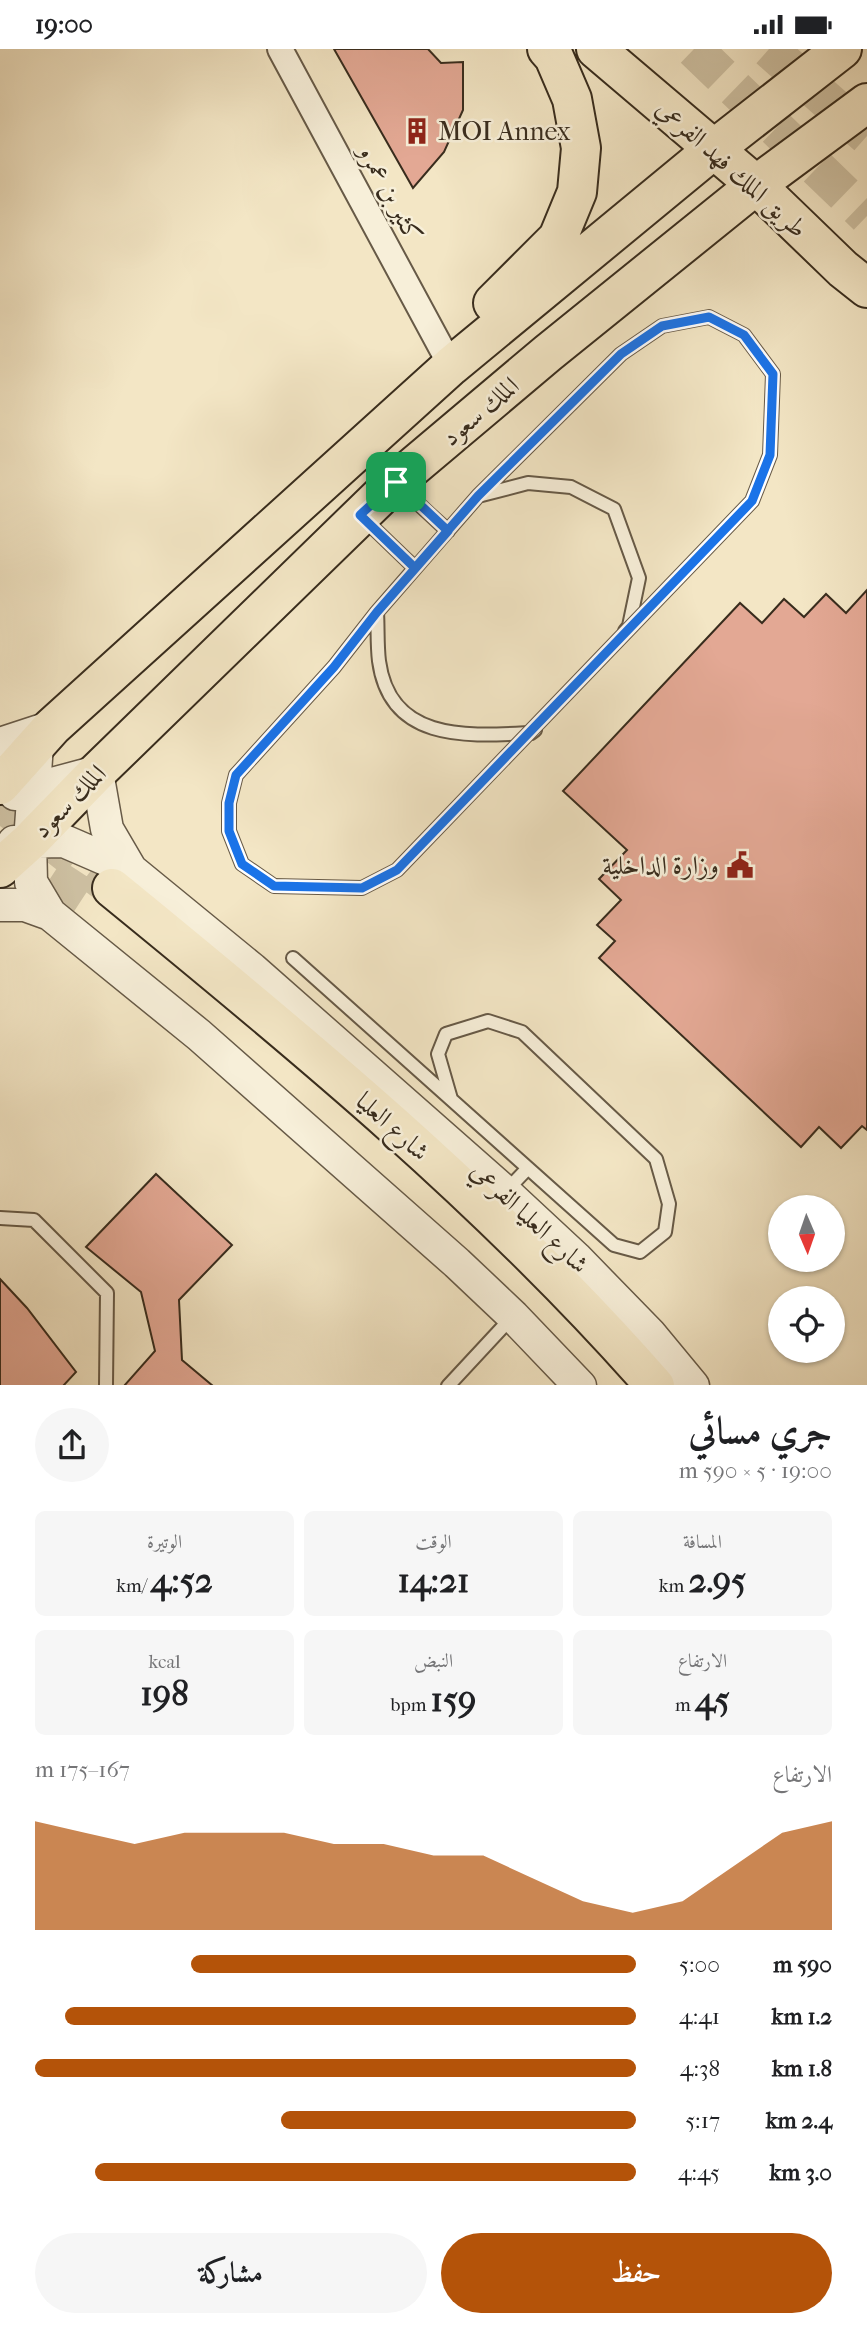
<!DOCTYPE html>
<html lang="ar">
<meta charset="utf-8">
<style>
body{margin:0;font-family:"IM FELL French Canon",Amiri,serif;background:#f6f6f6;color:#202124;direction:rtl;height:100vh;display:flex;flex-direction:column;font-size:26px;white-space:nowrap}
*{box-sizing:border-box;margin:0}
p{font-size:23px;color:#757577}
.icon{flex:none;width:38px;height:38px;fill:none;stroke:currentColor;stroke-width:2;stroke-linecap:round;stroke-linejoin:round}
.map{position:relative;height:1336px;overflow:hidden;direction:ltr}
.sheet{display:flex;flex-direction:column;background:#fff;flex:1}
.sheet>*{flex:none}
.needle{width:46px;rotate:178deg}
.tools{position:absolute;left:768px;top:1146px;display:grid;gap:14px}
.tools a{display:grid;place-items:center;width:77px;height:77px;border-radius:50%;background:#fff;box-shadow:0 2px 5px #0004;font-size:35px}
.pin{position:absolute;display:grid;place-items:center;width:60px;height:60px;color:#fff;margin:-30px;border-radius:14px;box-shadow:0 4px 10px #0006}
.round{display:grid;place-items:center;flex:none;width:74px;height:74px;border-radius:37px;background:#f6f6f6}
.overview{display:flex;align-items:center;justify-content:space-between;height:119px;padding:0 35px}
h1{font-size:38px;font-weight:700;line-height:52px}
.figures{display:grid;grid-template-columns:repeat(3,1fr);gap:10px;height:119px;padding:7px 35px}
.figures div{display:grid;align-content:center;border-radius:10px;background:#f6f6f6;text-align:center}
.figures b{font-size:35px;font-weight:700}
.figures small{font-size:19px;font-weight:400}
.figures p{font-size:19px}
.chart{height:196px;padding:14px 35px}
.chart p{display:flex;justify-content:space-between}
.chart svg{width:100%;height:126px;margin-top:7px;fill:#b45309;opacity:.7}
.cta{display:flex;gap:14px;margin-top:auto;padding:14px 35px}
.cta a{flex:1;height:80px;border-radius:42px;background:#b45309;color:#fff;font-size:28px;font-weight:700;line-height:80px;text-align:center}
.cta a+a{background:#f6f6f6;color:#202124}
ul{padding:0 35px;list-style:none;font-size:23px}
li{display:grid;grid-template-columns:112px 84px 1fr;align-items:center;height:52px}
li i{height:18px;border-radius:9px;background:#b45309}
.status{display:flex;justify-content:space-between;align-items:center;height:49px;padding:0 35px;background:#fff;direction:ltr}
.status svg{height:19px;fill:currentColor}
.map>svg:first-child{display:block}
</style>
<div class="status"><b>19:00</b><svg viewBox="0 0 49 12"><path d="M0 12V9h3v3zM5 12V6h3v6zM10 12V3h3v9zM15 12V0h3v12zM26 1h20v11H26zM47 4h2v5h-2z"/></svg></div>
<div class="map">
<svg width="867" height="1337" viewBox="0 0 867 1337">
<rect width="100%" height="100%" fill="#f3e6c5"/>
<filter id="stains"><feTurbulence type="fractalNoise" baseFrequency=".00286" numOctaves="4"/><feColorMatrix values="0 0 0 0 .2 0 0 0 0 .09 0 0 0 0 .02 0 0 0 .5 -.17"/></filter>
<radialGradient id="worn" r=".72"><stop offset=".6" stop-color="#630" stop-opacity="0"/><stop offset="1" stop-color="#630" stop-opacity=".3"/></radialGradient>
<path fill="#e3a894" stroke="#382c1d" stroke-width="2" d="M 334,0 L 428,0 L 441,14 L 463,13 L 463,61 L 444,103 L 413,139 Z
M 867,541 L 867,1081 L 862,1077 L 841,1099 L 819,1078 L 801,1098 L 599,909 L 615,892 L 597,876 L 621,851 L 599,830 L 627,801 L 563,742 L 740,554 L 762,574 L 784,550 L 804,568 L 826,545 L 846,564 Z
M 156,1125 L 232,1196 L 179,1251 L 182,1311 L 213,1337 L 124,1337 L 155,1302 L 141,1243 L 86,1198 Z
M 0,1230 L 27,1259 L 76,1323 L 63,1337 L 0,1337 Z"/>
<g fill="none" stroke-linecap="round" stroke-linejoin="round">
<path stroke="#cec1a3" stroke-width="38" stroke-dasharray="38 19" stroke-linecap="butt" d="M 0,753 L 112,839
M 4,796 L 96,856"/>
<path stroke="#cec1a3" stroke-width="38" stroke-dasharray="38 19" stroke-linecap="butt" d="M 694,0 L 867,167
M 769,0 L 867,87"/>
<defs>
<path id="service" d="M 398,436 L 448,482
M 478,447 L 528,434 L 571,438 L 614,460 L 639,529 L 629,577 L 625,582
M 362,468 L 415,519
M 377,563 C 378,579 377,596 379,612 C 390,694 469,687 531,684 L 535,681
M 274,837 L 242,815 L 229,782 L 229,754 L 236,726 L 334,618 L 377,563 L 478,447 L 621,305 L 662,277 L 709,268 L 744,286 L 773,325
M 293,909 L 614,1196 L 640,1203 L 665,1183 L 669,1155 L 656,1110 L 522,983 L 488,972 L 446,985 L 438,1005 L 451,1050
M 505,1143 L 528,1119
M 0,1169 L 34,1171 L 107,1244 L 106,1337
M 448,1337 L 513,1267"/>
<path id="minor" d="M 280,0 L 451,317"/>
<path id="tertiary" d="M 0,695 L 52,678
M 37,696 L 30,792 L 31,833 L 50,865 L 199,986 L 457,1214 L 513,1267 L 580,1337
M 15,745 L 97,723 L 107,780 L 131,821
M 14,793 L 64,792 L 131,821 L 252,920 L 505,1143 L 576,1209 L 650,1285 L 693,1337
M 0,856 L 25,856 L 50,865"/>
<path id="primary" d="M 596,0 L 756,136 L 843,220 L 867,239
M 493,254 L 558,189 L 577,143 L 581,99 L 572,50 L 554,8 L 547,0
M 0,736 L 52,678 L 451,317 L 714,100 L 842,0
M 0,819 L 30,792 L 97,723 L 395,433 L 548,304 L 756,136 L 867,54
M 112,839 C 302,994 493,1152 655,1337"/>
</defs>
<use href="#service" stroke="#675a47" stroke-width="16"/>
<use href="#minor" stroke="#675a47" stroke-width="28"/>
<use href="#tertiary" stroke="#675a47" stroke-width="35"/>
<use href="#primary" stroke="#382c1d" stroke-width="42"/>
<use href="#service" stroke="#f7efd9" stroke-width="12"/>
<use href="#minor" stroke="#f7efd9" stroke-width="24"/>
<use href="#tertiary" stroke="#f7efd9" stroke-width="32"/>
<use href="#primary" stroke="#f3e6c5" stroke-width="38"/>
<defs>
<path id="service-bridge" d="M 274,837 L 362,839 L 397,821 L 752,452 L 770,406 L 773,325"/>
</defs>
<use href="#service-bridge" stroke="#675a47" stroke-width="16" stroke-linecap="butt"/>
<use href="#service-bridge" stroke="#f7efd9" stroke-width="12"/>
</g>
<g fill="none" stroke-linecap="round" stroke-linejoin="round">
<defs>
<path id="route" d="M 396,433 L 448,482 L 377,563 L 334,618 L 236,726 L 229,754 L 229,782 L 242,815 L 274,837 L 362,839 L 397,821 L 752,452 L 770,406 L 773,325 L 744,286 L 709,268 L 662,277 L 621,305 L 478,447 L 415,519 L 360,466 L 396,433"/>
</defs>
<use href="#route" stroke="#fff" stroke-width="14"/>
<use href="#route" stroke="#1a73e8" stroke-width="9"/>
</g>
<defs>
<symbol id="building-bare" viewBox="-9 -9 18 18"><path d="M-4-6H4V6H1V3H-1V6H-4ZM-2.5-4.3h1.7v1.8h-1.7ZM.8-4.3h1.7v1.8H.8ZM-2.5-1h1.7V.8h-1.7ZM.8-1h1.7V.8H.8Z" fill="#8f2418" stroke="#f7efd9" stroke-width="2.5" paint-order="stroke"/></symbol>
<symbol id="civic-bare" viewBox="-9 -9 18 18"><path d="M-.6-6.5H3V-4.5H.6V-3L4-1V1h2V6H-6V1h2V-1L-.6-3ZM-1.2 2.5V6h2.4V2.5Z" fill="#8f2418" stroke="#f7efd9" stroke-width="2.5" paint-order="stroke"/></symbol>
</defs>
<g fill-rule="evenodd">
<use href="#building-bare" x="398" y="63" width="38" height="38"/>
<use href="#civic-bare" x="721" y="797" width="38" height="38"/>
</g>
<g text-anchor="middle" stroke-width="5" stroke-linejoin="round" paint-order="stroke">
<g font-size="26" fill="#382c1d" stroke="#f7efd9" text-anchor="start">
<text x="438" y="91">MOI Annex</text>
<text x="719" y="825" text-anchor="end">وزارة الداخلية</text>
</g>
<g font-size="26" fill="#382c1d" stroke="#f7efd9">
<text transform="translate(732 119) rotate(42)" y="9">طريق الملك فهد الفرعي</text>
<text transform="translate(391 144) rotate(62)" y="9">كثير بن عمرو</text>
<text transform="translate(480 362) rotate(-40)" y="9">الملك سعود</text>
<text transform="translate(69 752) rotate(-45)" y="9">الملك سعود</text>
<text transform="translate(393 1077) rotate(42)" y="9">شارع العليا</text>
<text transform="translate(530 1168) rotate(43)" y="9">شارع العليا الفرعي</text>
</g>
</g>
<rect width="100%" height="100%" filter="url(#stains)"/>
<rect width="100%" height="100%" fill="url(#worn)"/>
</svg>
<div class="tools">
<a><svg class="needle" viewBox="-14 -14 28 28"><path d="M0-13l5 13h-10z" fill="#e53935"/><path d="M0 13l5-13h-10z" fill="#757577"/></svg></a>
<a><svg class="icon" aria-label="locate" viewBox="0 0 24 24"><circle cx="12" cy="12" r="6"/><path d="M12 2v4M12 18v4M2 12h4M18 12h4"/></svg></a>
</div>
<div class="pin" style="left:396px;top:433px;background:#1e9e55"><svg class="icon" aria-label="arrive" viewBox="0 0 24 24"><path d="M6 21V4h12l-3 4 3 4H6"/></svg></div>
</div>
<section class="sheet">
<div class="overview"><div><h1>جري مسائي</h1><p>19:00 · 5 × 590 m</p></div><a class="round"><svg class="icon" aria-label="share" viewBox="0 0 24 24"><path d="M12 15V3M7 8l5-5 5 5M5 13v7h14v-7"/></svg></a></div>
<div class="figures">
<div><p>المسافة</p><b>2.95<small> km</small></b></div>
<div><p>الوقت</p><b>14:21</b></div>
<div><p>الوتيرة</p><b>4:52<small> /km</small></b></div>
</div>
<div class="figures">
<div><p>الارتفاع</p><b>45<small> m</small></b></div>
<div><p>النبض</p><b>159<small> bpm</small></b></div>
<div><p>kcal</p><b>198</b></div>
</div>
<div class="chart"><p><span>الارتفاع</span>167–175 m</p>
<svg viewBox="0 0 160 44" preserveAspectRatio="none"><path d="M0 44V6L10 10L20 14L30 10L40 10L50 10L60 14L70 14L80 18L90 18L100 26L110 34L120 38L130 34L140 22L150 10L160 6V44z"/></svg>
</div>
<ul>
<li><b>590 m</b>5:00<i style="width:74%"></i></li>
<li><b>1.2 km</b>4:41<i style="width:95%"></i></li>
<li><b>1.8 km</b>4:38<i style="width:100%"></i></li>
<li><b>2.4 km</b>5:17<i style="width:59%"></i></li>
<li><b>3.0 km</b>4:45<i style="width:90%"></i></li>
</ul>
<div class="cta"><a>حفظ</a><a>مشاركة</a></div>
</section>
